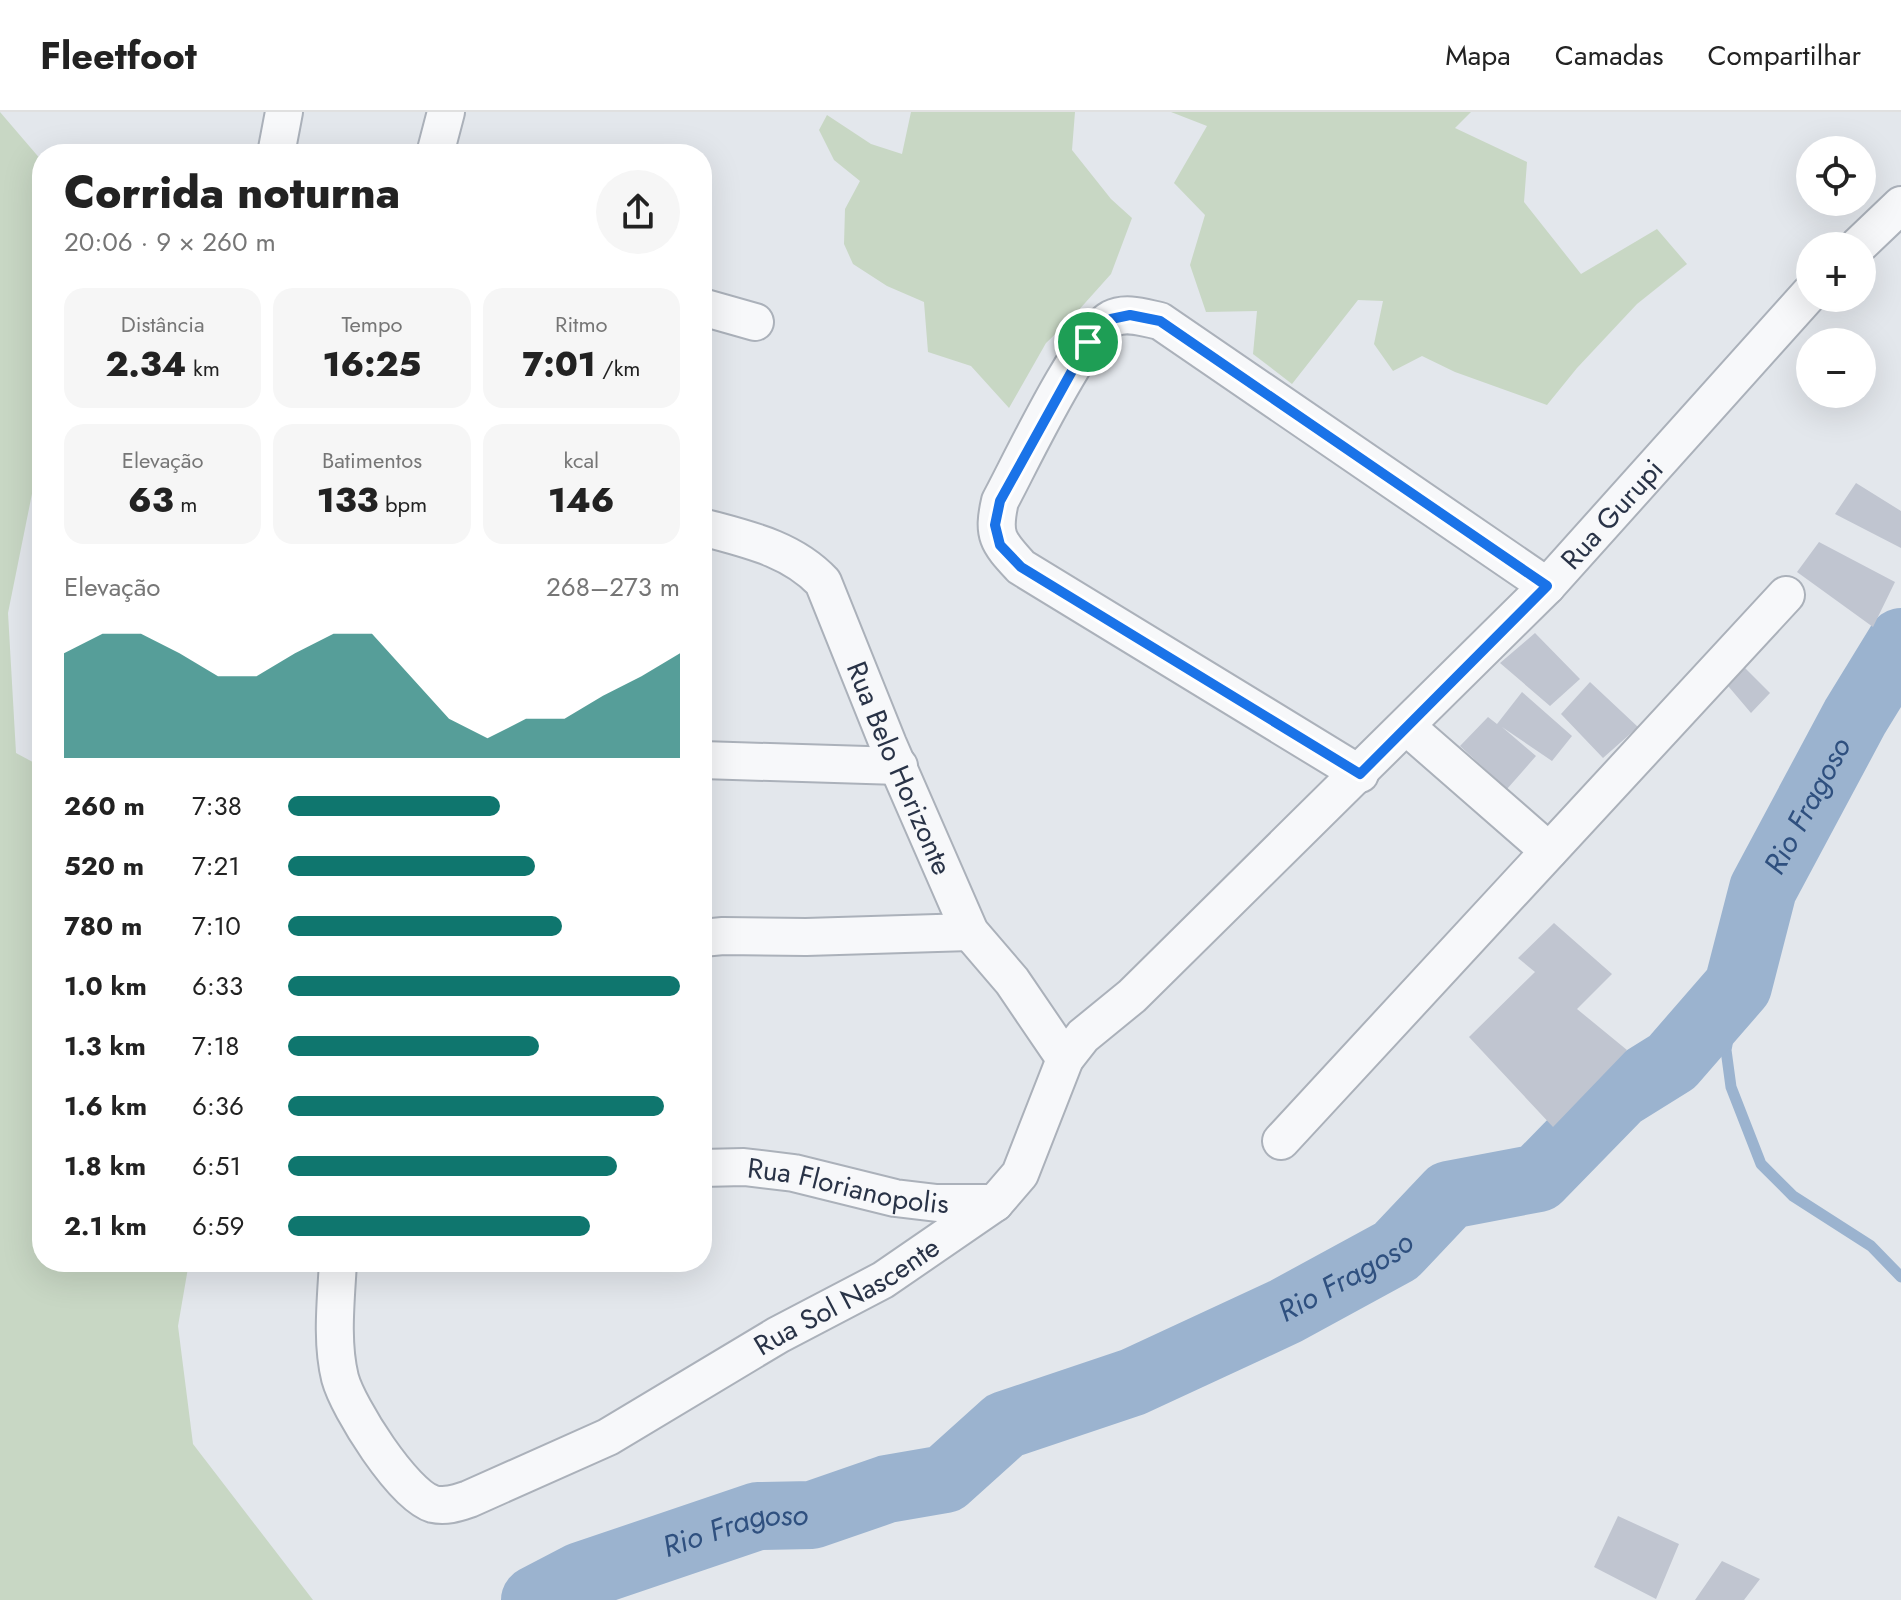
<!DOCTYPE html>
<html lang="pt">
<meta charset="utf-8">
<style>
body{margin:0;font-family:Jost,sans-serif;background:#f6f6f6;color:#222;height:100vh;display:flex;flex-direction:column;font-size:30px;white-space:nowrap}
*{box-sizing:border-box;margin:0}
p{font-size:26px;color:#767676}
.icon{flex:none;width:44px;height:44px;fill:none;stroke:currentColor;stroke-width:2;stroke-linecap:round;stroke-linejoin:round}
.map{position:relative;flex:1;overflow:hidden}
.side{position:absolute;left:32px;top:32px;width:680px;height:1128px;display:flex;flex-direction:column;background:#fff;border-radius:32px;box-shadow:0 8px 32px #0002}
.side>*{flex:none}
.controls{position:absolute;left:1796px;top:24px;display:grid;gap:16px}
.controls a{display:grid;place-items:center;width:80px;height:80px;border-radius:50%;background:#fff;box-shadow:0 8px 32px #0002;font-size:40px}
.pin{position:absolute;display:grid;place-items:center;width:68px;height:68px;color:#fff;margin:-34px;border:4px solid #fff;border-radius:50%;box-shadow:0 2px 8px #0007}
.round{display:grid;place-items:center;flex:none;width:84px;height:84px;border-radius:42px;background:#f6f6f6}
.overview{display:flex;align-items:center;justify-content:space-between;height:136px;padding:0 32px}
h1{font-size:44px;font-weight:800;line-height:60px}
.figures{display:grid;grid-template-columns:repeat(3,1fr);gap:12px;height:136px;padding:8px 32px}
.figures div{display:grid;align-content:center;border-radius:20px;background:#f6f6f6;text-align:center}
.figures b{font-size:34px;font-weight:800}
.figures small{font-size:22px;font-weight:400}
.figures p{font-size:22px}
.chart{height:224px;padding:16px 32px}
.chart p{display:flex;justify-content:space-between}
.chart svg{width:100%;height:144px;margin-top:8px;fill:#0f766e;opacity:.7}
ul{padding:0 32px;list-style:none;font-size:26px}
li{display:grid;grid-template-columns:128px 96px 1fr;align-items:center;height:60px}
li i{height:20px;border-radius:10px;background:#0f766e}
header{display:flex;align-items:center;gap:48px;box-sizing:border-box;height:112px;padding:0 40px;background:#fff;border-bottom:2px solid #e0e0e0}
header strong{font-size:38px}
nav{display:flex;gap:44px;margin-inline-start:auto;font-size:28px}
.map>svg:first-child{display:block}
</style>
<header>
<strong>Fleetfoot</strong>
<nav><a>Mapa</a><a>Camadas</a><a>Compartilhar</a></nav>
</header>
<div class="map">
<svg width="1901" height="1488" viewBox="0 0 1901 1488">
<rect width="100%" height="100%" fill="#e3e7ec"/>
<path fill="#c8d7c4" d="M 0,0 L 42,49 L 42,332 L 8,501 L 16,641 L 42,655 L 42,1150 L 189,1150 L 178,1214 L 193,1332 L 313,1488 L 0,1488 Z
M 911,0 L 1075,0 L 1072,38 L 1111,87 L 1132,106 L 1111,162 L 1068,210 L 1046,231 L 1009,296 L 971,254 L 928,240 L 924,190 L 887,174 L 853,152 L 844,132 L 845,97 L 860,69 L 834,48 L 819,18 L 827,3 L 871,32 L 902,42 Z
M 1171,0 L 1471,0 L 1455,16 L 1527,50 L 1524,90 L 1581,162 L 1657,117 L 1687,152 L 1637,192 L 1577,256 L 1547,293 L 1455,260 L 1422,244 L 1393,259 L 1374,232 L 1383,189 L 1358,188 L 1292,272 L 1253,242 L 1257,199 L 1206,200 L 1190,153 L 1205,103 L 1174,71 L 1207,14 Z"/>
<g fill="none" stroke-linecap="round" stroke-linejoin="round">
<path stroke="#9bb3cf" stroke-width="11" d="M 1738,874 L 1726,938 L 1731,975 L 1761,1052 L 1793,1084 L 1871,1134 L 1901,1165"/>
<path stroke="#9bb3cf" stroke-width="68" id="s1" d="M 535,1488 L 581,1464 L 758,1404 L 812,1403 L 887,1377 L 945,1367 L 1005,1313 L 1133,1270 L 1286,1199 L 1396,1139 L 1449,1083 L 1538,1066 L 1619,983 L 1672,950 L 1738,874 L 1763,777 L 1855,605 L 1901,530"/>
</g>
<path fill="#c0c5d0" d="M 1856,371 L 1901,399 L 1901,436 L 1835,402 Z
M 1819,430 L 1895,470 L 1873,515 L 1797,460 Z
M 1535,521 L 1580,567 L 1550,594 L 1500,551 Z
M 1740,551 L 1770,581 L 1751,601 L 1723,568 Z
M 1590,570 L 1638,615 L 1603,646 L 1561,602 Z
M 1522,580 L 1572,624 L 1552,649 L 1502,615 L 1536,644 L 1507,677 L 1460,634 L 1488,605 L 1497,612 Z
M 1554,811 L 1612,862 L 1577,897 L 1627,938 L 1553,1015 L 1469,925 L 1535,860 L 1518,846 Z
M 1618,1404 L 1679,1432 L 1656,1487 L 1594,1455 Z
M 1722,1449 L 1760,1467 L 1744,1488 L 1695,1488 Z"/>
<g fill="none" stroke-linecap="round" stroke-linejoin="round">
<defs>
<g id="minor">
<path d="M 276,42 L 284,0"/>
<path d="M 435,42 L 446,0"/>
<path d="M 1858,134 L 1901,93"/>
<path d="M 702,195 L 755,210"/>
<path id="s2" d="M 702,415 C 746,427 791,436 823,470 L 888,632 L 970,820 L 1012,869 L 1065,947"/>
<path d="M 1407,615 L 1549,739"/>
<path d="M 702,648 L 899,654"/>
<path d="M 1360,662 L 1021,455 C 998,430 992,424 1000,389 C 1019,354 1081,222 1111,207 C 1126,199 1145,206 1160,209 L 1547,474"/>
<path d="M 702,826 L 723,824 L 806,825 L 970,820"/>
<path d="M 1281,1029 L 1786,483"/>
<path id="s3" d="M 702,1056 L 744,1055 L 794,1061 L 895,1086 L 937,1091 L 995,1091"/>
<path id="s4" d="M 338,1150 C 336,1187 331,1230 340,1266 C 348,1296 403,1383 433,1392 C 446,1395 457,1391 469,1387 L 608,1325 L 778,1223 L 883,1168 L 995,1091 L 1020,1062 L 1065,947 L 1083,924 L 1132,884 L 1547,474 L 1810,181"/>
</g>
</defs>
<use href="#minor" stroke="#abb1ba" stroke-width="40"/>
<use href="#minor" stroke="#f7f8fa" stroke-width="36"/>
</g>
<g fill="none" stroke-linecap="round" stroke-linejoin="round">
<defs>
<path id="route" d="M 1130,203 L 1160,209 L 1547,474 L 1360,662 L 1021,455 L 1000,433 L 995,413 L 1000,389 L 1088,230 L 1111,207 Z"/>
</defs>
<use href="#route" stroke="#fff" stroke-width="16"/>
<use href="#route" stroke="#1a73e8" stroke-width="10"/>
</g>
<g text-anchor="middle" stroke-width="7" stroke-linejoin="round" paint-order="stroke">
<g font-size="28" fill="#293347" stroke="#f3f6f9">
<text dy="10" stroke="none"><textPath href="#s4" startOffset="1852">Rua Gurupi</textPath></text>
<text dy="10" stroke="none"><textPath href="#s2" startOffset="336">Rua Belo Horizonte</textPath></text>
<text dy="10" stroke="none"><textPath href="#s3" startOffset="148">Rua Florianopolis</textPath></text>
<text dy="10" stroke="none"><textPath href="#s4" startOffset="742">Rua Sol Nascente</textPath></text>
</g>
<g font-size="30" font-style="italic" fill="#2f507f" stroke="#f3f6f9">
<text dy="10" stroke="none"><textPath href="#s1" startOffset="1582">Rio Fragoso</textPath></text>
<text dy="10" stroke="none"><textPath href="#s1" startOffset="884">Rio Fragoso</textPath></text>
<text dy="10" stroke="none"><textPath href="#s1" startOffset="214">Rio Fragoso</textPath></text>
</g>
</g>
</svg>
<div class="controls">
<a><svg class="icon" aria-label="locate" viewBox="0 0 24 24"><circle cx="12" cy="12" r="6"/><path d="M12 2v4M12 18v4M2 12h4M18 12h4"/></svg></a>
<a>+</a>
<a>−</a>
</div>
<div class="pin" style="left:1088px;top:230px;background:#1e9e55"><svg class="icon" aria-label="arrive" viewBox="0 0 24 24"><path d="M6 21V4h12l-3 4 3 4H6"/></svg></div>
<section class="side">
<div class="overview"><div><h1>Corrida noturna</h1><p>20:06 · 9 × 260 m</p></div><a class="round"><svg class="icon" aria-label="share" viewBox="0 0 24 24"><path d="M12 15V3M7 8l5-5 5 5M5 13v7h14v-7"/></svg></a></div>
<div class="figures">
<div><p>Distância</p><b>2.34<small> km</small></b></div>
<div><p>Tempo</p><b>16:25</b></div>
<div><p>Ritmo</p><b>7:01<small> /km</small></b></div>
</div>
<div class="figures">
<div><p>Elevação</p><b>63<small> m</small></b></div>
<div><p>Batimentos</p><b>133<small> bpm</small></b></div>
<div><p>kcal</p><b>146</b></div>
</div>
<div class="chart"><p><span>Elevação</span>268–273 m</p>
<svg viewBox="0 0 160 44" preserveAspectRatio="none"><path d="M0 44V12L10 6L20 6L30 12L40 19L50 19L60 12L70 6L80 6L90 19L100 32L110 38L120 32L130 32L140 25L150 19L160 12V44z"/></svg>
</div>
<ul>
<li><b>260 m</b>7:38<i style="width:54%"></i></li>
<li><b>520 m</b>7:21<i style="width:63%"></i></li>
<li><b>780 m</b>7:10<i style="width:70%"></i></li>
<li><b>1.0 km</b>6:33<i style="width:100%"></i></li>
<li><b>1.3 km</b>7:18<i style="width:64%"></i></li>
<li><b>1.6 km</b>6:36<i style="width:96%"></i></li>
<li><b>1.8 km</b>6:51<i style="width:84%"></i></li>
<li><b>2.1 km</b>6:59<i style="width:77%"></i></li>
</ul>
</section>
</div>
